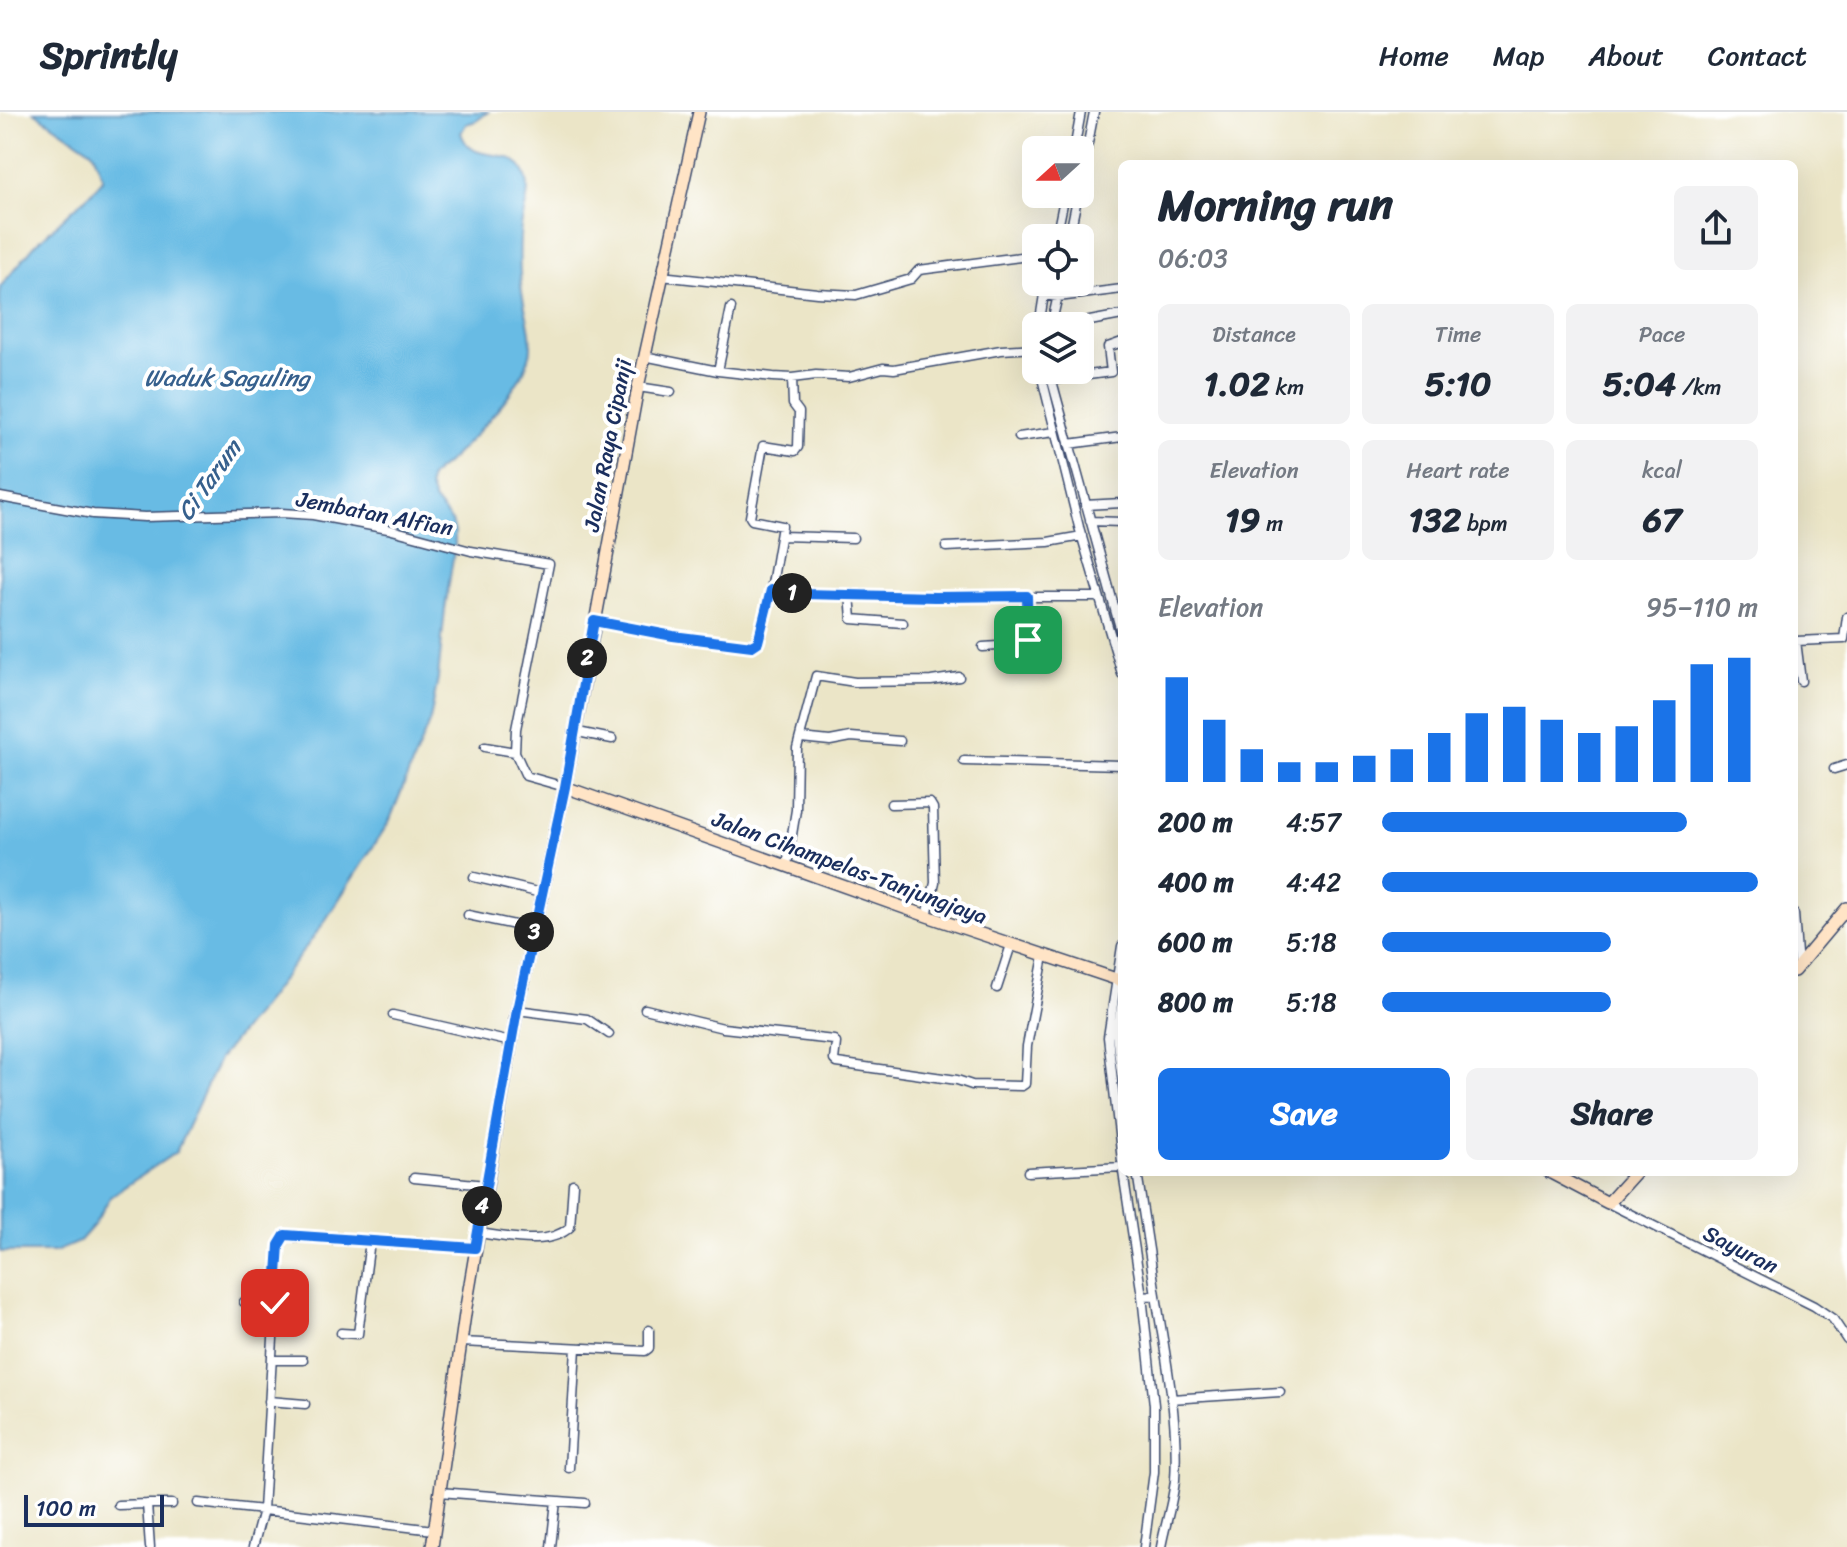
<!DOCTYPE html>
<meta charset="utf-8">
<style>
body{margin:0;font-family:Sriracha,sans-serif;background:#f2f2f3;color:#1f2937;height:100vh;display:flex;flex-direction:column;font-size:30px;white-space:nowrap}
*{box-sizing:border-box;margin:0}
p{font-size:26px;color:#747a83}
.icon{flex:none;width:44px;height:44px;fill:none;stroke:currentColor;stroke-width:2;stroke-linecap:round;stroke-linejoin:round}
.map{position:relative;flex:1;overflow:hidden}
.drawer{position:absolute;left:1118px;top:48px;width:680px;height:1016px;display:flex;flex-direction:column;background:#fff;border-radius:12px;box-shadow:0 8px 32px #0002}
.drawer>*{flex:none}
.needle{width:52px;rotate:249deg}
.tools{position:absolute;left:1022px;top:24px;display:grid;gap:16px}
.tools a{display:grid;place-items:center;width:72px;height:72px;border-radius:12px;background:#fff;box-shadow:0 8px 32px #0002;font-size:40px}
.scale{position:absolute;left:24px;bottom:20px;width:140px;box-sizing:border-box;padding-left:8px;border:4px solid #1b2f5e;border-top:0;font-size:22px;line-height:28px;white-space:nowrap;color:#1b2f5e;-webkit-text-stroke:6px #fff;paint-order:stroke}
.pin{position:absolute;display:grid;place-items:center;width:68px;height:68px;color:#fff;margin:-34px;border-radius:16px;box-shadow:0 4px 12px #0006}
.km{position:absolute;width:40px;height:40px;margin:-20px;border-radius:50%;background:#222;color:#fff;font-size:22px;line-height:40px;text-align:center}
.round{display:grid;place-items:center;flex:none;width:84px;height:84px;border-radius:12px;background:#f2f2f3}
.headline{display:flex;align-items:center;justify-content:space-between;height:136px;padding:0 40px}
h1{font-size:44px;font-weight:700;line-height:60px}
.metrics{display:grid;grid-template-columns:repeat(3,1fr);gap:12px;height:136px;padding:8px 40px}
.metrics div{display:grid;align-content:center;border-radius:12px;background:#f2f2f3;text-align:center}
.metrics b{font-size:34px;font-weight:700}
.metrics small{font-size:22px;font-weight:400}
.metrics p{font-size:22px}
.chart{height:224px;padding:16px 40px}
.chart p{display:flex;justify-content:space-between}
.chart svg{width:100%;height:144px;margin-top:8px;stroke:#1a73e8;stroke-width:6}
.action{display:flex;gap:16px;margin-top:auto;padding:16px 40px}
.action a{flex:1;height:92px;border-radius:12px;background:#1a73e8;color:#fff;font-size:32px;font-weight:700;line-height:92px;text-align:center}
.action a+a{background:#f2f2f3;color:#1f2937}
ul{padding:0 40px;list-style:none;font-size:26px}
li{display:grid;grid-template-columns:128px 96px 1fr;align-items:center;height:60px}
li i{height:20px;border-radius:10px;background:#1a73e8}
header{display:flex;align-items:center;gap:48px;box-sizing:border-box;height:112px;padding:0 40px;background:#fff;border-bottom:2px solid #e0e1e3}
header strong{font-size:38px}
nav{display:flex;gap:44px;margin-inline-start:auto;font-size:28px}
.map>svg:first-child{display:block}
</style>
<header>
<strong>Sprintly</strong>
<nav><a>Home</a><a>Map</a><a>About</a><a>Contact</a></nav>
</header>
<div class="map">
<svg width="1847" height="1435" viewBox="0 0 1847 1435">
<rect width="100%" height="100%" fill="#fff"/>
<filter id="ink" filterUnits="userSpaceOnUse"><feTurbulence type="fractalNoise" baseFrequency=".0125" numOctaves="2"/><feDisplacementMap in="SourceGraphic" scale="16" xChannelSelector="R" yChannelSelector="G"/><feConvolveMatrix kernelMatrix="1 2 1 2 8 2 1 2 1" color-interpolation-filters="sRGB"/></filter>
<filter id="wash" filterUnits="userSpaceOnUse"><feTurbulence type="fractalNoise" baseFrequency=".006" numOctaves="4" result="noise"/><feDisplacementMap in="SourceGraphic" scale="32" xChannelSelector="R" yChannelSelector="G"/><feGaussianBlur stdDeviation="1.8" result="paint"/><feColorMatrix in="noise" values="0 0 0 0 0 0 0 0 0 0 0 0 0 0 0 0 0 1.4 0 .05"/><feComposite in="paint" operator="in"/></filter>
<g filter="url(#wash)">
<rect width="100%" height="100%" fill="#ebe5c7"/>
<path fill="#68bbe4" stroke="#4275a1" stroke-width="2" d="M 34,0 L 488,0 L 476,9 L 466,12 L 461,21 C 472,54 505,33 521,55 C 537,77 520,101 520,125 C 519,145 519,166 523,186 C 526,202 531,217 531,234 C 532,267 472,327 448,350 C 442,356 436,358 430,366 L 429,374 L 434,388 L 452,410 L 455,420 L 455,433 L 445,497 L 438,566 L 430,608 L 389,710 L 323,812 L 267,888 L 219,947 L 176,1040 L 111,1084 L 94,1113 L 79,1130 L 55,1140 L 0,1140 L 0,175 L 34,134 L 96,76 L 103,66 L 93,40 Z"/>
</g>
<g filter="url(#ink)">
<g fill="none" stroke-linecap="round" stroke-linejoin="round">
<defs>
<path id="street" d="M 1074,38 L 1081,0
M 1080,73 L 1094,0
M 1056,126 L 1065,82
M 1069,126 L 1078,82
M 661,164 L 817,181 L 856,183 L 911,167 L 919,158 L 1036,143
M 1043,183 L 1058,185 L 1122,177
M 1039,214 L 1046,170
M 1051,214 L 1061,170
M 1063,214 L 1122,203
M 644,244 L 718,259 L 773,265 L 792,266 L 816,263 L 849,265 L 883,256 L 894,257 L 1001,238 L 1036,236
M 1040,258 L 1079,415 L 1122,562
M 1049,258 L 1122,523
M 718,259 L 731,196
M 1051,268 L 1111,260 L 1108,235 L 1122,230
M 638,275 L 671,280
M 1019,325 L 1054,320
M 1069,332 L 1122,325
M 0,385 L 93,402 L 145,405 L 281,401 L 313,403 L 388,417 L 471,439 L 549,452 L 516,617 L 515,640 L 526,664 L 565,675
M 1085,393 L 1122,391
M 1090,409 L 1122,410
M 781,424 L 853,426
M 946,435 L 1048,430 L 1082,424
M 771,478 L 803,482 L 935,485 L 1099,485
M 850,482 L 852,507 L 903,511
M 594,509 L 673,524 L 752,534 L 757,532 L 771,478 L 782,414 L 752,408 L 750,405 L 763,334 L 795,339 L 798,335 L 799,300 L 793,292 L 792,266
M 983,535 L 1027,532 L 1027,484
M 1801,569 L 1796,529 L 1844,527 L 1847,505
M 573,619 L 612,627
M 801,626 L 830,629 L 851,625 L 900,629
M 485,635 L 515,640
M 964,649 L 1122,653
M 1834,657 L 1847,653
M 891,692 L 930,691 L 933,696 L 935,771 L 927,804
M 787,753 L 796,698 L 797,636 L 816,564 L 855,570 L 931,569 L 959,565
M 474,765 L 541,781
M 1794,802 L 1798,855
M 468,803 L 534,817
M 1122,834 L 1108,925 L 1122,1049
M 997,876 L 1011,833
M 1122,890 L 1116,923 L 1122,967
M 645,897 L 723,916 L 834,928 L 836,931 L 834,948 L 837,951 L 957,968 L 972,973 L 1022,974 L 1025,972 L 1027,934 L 1044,844
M 517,898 L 587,907 L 609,922
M 393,903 L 511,930
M 1028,1060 L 1122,1055
M 1123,1060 L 1142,1184
M 1137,1060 L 1156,1183 L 1142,1184 L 1154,1293 L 1154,1360 L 1144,1435
M 414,1066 L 486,1073
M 1608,1091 L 1814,1194 L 1833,1207 L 1847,1228
M 478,1121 C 505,1124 548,1136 570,1115 L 573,1072
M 1156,1183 C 1165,1244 1179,1306 1175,1368 C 1173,1390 1165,1413 1161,1435
M 244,1190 L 275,1191
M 341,1221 L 358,1222 L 370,1129
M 461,1230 L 645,1239 L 649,1236 L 649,1218
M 272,1248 L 303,1248
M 1171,1287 L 1280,1280
M 269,1289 L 305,1292
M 569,1356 L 576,1236
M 439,1380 L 585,1391
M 198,1391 L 263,1398 L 278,1141 L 283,1124 L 475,1136
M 118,1393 L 147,1392
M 150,1435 L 147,1392 L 172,1392
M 253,1435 L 263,1398 L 434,1418
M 551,1435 L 556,1389"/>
<path id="secondary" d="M 565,675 L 927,804 L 1122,869
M 1794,859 L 1847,796
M 1549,1060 L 1608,1091 L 1636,1060
M 432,1435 L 466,1195 L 517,898 L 565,675 L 638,275 L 699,0"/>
</defs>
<use href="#street" stroke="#3a4a6e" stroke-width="11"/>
<use href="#secondary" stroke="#3a4a6e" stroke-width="14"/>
<use href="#street" stroke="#fff" stroke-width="8"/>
<use href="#secondary" stroke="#ffe4c6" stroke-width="11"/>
</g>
</g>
<g fill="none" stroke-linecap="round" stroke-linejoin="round" filter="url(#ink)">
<defs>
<path id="route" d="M 275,1191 L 279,1133 L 285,1123 L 475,1136 L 517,898 L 565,675 L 594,509 L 673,524 L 752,534 L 758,530 L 771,478 L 803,482 L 935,485 L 1027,484 L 1028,528"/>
</defs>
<use href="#route" stroke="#fff" stroke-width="16"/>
<use href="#route" stroke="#1a73e8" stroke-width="10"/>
</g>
<g text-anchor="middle" stroke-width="8" stroke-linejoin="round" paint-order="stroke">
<g font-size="22" fill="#1b2f5e" stroke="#fff">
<text transform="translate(607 333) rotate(-79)" y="8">Jalan Raya Cipanji</text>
<text transform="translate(375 401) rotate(11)" y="8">Jembatan Alfian</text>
<text transform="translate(850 755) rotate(20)" y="8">Jalan Cihampelas-Tanjungjaya</text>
<text transform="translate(1741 1137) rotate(27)" y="8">Sayuran</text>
</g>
<g font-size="24" font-style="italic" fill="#36608d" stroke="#fff">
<text x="227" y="274">Waduk Saguling</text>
<text transform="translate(209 368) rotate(-55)" y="8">Ci Tarum</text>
</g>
</g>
</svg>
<div class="tools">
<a><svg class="needle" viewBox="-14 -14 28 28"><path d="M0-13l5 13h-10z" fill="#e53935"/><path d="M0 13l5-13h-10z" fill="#747a83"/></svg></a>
<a><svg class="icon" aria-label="locate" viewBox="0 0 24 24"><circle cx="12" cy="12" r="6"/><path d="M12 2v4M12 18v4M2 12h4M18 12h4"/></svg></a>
<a><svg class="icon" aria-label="layers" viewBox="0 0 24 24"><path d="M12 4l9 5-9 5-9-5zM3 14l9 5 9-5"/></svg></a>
</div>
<div class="scale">100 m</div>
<div class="pin" style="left:1028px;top:528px;background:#1e9e55"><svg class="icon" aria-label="arrive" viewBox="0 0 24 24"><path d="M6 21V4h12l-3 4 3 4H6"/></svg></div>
<div class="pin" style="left:275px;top:1191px;background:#d93025"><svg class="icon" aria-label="check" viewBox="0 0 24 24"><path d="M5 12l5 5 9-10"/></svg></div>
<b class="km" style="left:792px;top:481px">1</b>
<b class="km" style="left:587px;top:546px">2</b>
<b class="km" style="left:534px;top:820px">3</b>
<b class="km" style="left:482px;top:1094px">4</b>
<section class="drawer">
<div class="headline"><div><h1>Morning run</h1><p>06:03</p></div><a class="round"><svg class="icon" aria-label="share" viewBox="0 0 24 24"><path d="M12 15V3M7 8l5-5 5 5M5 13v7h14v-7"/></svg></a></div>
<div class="metrics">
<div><p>Distance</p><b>1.02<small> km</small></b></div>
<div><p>Time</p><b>5:10</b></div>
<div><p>Pace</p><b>5:04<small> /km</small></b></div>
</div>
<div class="metrics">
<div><p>Elevation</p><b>19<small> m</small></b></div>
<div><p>Heart rate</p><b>132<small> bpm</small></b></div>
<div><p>kcal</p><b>67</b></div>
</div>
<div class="chart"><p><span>Elevation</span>95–110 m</p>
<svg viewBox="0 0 160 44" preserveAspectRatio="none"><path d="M5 44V12M15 44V25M25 44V34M35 44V38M45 44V38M55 44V36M65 44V34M75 44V29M85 44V23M95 44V21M105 44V25M115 44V29M125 44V27M135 44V19M145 44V8M155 44V6"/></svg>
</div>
<ul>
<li><b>200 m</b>4:57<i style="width:81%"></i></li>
<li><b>400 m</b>4:42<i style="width:100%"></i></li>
<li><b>600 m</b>5:18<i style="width:61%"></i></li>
<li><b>800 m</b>5:18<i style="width:61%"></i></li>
</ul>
<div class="action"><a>Save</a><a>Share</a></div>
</section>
</div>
